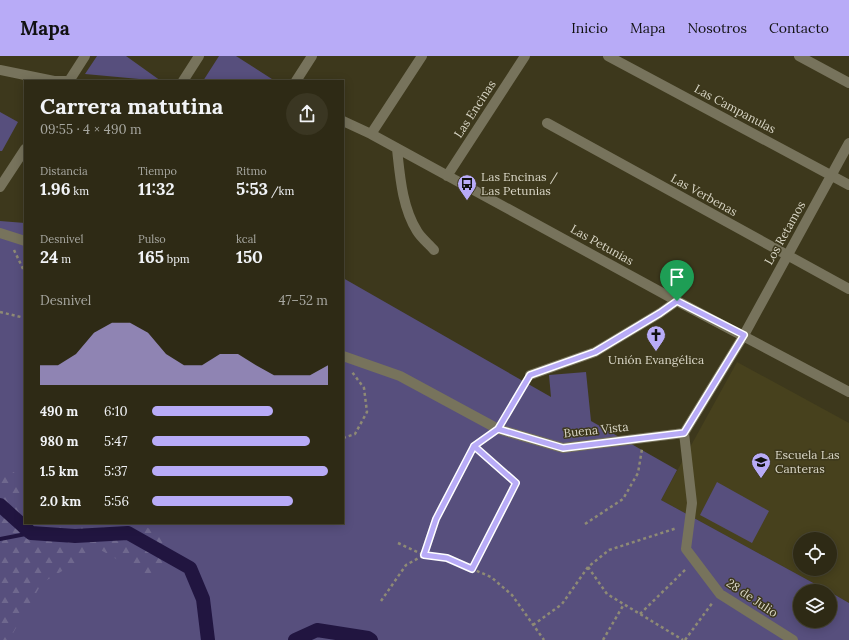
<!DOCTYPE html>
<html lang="es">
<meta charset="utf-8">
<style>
body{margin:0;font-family:Lora,serif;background:#3a3622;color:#f1f3f6;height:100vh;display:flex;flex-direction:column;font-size:15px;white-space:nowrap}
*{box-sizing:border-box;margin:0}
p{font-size:13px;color:#a7a7a0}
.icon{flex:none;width:22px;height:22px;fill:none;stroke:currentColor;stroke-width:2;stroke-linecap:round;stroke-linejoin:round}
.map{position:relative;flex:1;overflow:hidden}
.sheet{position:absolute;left:24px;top:24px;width:320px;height:444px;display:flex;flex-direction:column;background:#2e2a15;border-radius:0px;box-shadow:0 2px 10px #0003,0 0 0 1px #494634}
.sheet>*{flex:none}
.buttons{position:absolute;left:793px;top:476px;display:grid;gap:8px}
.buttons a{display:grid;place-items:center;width:44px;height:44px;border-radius:50%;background:#2e2a15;box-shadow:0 2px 10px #0003,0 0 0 1px #494634;font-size:20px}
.pin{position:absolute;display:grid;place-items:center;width:34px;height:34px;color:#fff;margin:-41px -17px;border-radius:50% 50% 50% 0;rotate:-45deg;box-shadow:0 0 4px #0007}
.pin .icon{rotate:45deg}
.round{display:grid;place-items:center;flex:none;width:42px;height:42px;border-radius:21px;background:#3a3622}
.summary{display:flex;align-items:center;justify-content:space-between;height:68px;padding:0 16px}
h1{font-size:22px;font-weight:700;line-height:30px}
.stats{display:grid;grid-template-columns:repeat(3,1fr);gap:6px;height:68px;padding:4px 16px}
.stats div{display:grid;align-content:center}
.stats b{font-size:17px;font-weight:700}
.stats small{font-size:11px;font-weight:400}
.stats p{font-size:11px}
.chart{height:112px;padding:8px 16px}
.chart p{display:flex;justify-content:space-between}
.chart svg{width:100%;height:72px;margin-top:4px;fill:#b8abf7;opacity:.7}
ul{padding:0 16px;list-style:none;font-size:13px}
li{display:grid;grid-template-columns:64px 48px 1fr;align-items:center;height:30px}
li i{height:10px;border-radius:5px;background:#b8abf7}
header{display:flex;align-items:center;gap:24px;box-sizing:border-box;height:56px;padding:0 20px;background:#b8abf7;color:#111}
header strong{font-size:19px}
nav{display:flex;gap:22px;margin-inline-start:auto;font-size:14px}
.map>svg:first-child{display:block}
</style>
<header>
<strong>Mapa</strong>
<nav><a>Inicio</a><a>Mapa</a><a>Nosotros</a><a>Contacto</a></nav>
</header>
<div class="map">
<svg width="849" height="584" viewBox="0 0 849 584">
<defs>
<pattern id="forest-firs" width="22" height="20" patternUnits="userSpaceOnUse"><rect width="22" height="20" fill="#574f7d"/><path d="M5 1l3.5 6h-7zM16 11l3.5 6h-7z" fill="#6f688e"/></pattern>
</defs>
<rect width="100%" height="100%" fill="#3d381c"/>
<path fill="#47411d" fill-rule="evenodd" d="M 737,306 L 849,367 L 849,547 L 830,536 L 830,535 L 828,535 L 661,444 ZM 800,483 L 830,483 L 830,513 L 800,513 Z"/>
<path fill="#574f7d" d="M 97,0 L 126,0 L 161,25 L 85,18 Z
M 219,0 L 236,0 L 275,25 L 203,25 Z
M 0,56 L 18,66 L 2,95 L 0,95 Z
M 0,165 L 25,167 L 25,467 L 343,467 L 343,222 L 551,341 L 549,319 L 586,316 L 591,365 L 677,414 L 661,444 L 828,535 L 800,535 L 800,565 L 830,565 L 830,536 L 849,547 L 849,584 L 0,584 Z
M 717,426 L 769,455 L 752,487 L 700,459 Z"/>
<path fill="url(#forest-firs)" d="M 0,407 L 25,424 L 25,467 L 133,467 L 148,472 L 171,485 L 163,513 L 144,519 L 99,493 L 42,527 L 9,584 L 0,584 Z"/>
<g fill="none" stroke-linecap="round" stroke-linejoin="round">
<path stroke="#211540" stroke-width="4" d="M 0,483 L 31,477"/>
<path stroke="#211540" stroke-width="14" d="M 0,449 L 31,477 L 75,480 L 128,477 L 190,512 L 203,543 L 208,584
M 295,584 L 317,574 L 368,582 L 371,584"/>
<path stroke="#8e8a75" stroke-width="2.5" stroke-dasharray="3 3" stroke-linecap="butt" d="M 14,194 L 25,217
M 0,256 L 25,262
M 504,363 L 525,328
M 343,382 L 355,378 L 367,356 L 364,332 L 352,316
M 585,468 L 623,443 L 638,417 L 642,393
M 398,487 L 424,499 L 436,463 L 474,390 L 489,380
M 588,511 L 607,538 L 683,584
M 472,513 L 516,427 L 474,390
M 381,545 L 406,509 L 424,499 L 447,502 L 491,521 L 512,539 L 544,584
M 640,558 L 687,512
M 533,569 L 562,548 L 588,511 L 609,494 L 677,472
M 603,584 L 624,548
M 685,584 L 713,546"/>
<path stroke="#77735c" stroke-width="10" d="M 608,0 L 849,129
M 799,0 L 849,27
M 0,14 L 54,25 L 70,25
M 69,25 L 85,0
M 183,25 L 199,0
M 296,25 L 312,0
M 343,65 L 371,78 L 677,245 L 849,336
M 547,67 L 849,233
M 371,78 L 422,0
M 397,93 C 400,120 402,151 417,175 C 421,182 429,188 434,194
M 447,120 L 525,0
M 0,131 L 25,93
M 0,177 L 25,185
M 343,300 L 400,320 L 498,373 L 563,392 L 684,377 L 744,279 L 849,87
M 530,319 L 595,296 L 660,257 L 677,245
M 684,377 L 692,447 L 686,493 L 720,538 L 793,584"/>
</g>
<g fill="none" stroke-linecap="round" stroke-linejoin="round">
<defs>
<path id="route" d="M 677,245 L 660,257 L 595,296 L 530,319 L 498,373 L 474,390 L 436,463 L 424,499 L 447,502 L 472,513 L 516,427 L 474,390 L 498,373 L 563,392 L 684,377 L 744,279 L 677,245"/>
</defs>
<use href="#route" stroke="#fff" stroke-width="8"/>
<use href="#route" stroke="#b8abf7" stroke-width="5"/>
</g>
<defs>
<symbol id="bus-pin" viewBox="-11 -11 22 30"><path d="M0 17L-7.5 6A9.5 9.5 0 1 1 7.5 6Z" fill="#b8abf7" stroke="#3d381c"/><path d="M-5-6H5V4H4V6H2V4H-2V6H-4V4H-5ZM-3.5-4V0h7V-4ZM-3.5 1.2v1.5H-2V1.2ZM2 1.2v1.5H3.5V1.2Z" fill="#111"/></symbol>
<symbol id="church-pin" viewBox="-11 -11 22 30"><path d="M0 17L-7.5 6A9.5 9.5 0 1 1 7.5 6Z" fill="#b8abf7" stroke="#3d381c"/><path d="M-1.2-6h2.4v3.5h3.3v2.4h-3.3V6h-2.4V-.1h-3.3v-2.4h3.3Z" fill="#111"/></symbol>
<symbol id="school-pin" viewBox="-11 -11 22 30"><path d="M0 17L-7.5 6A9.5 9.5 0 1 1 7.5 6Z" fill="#b8abf7" stroke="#3d381c"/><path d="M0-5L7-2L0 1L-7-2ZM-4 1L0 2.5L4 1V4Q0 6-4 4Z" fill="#111"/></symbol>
</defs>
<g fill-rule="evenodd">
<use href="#bus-pin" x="456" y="117" width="22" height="30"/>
<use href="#church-pin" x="645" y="268" width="22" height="30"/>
<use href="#school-pin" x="750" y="395" width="22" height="30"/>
</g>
<g text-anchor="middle" stroke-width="3" stroke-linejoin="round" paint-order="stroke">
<g font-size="12" fill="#d9d6c6" stroke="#3d381c">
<text transform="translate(475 53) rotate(-57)" y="4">Las Encinas</text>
<text transform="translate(735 53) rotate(28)" y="4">Las Campanulas</text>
<text transform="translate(704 139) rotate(29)" y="4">Las Verbenas</text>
<text transform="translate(785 177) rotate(-61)" y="4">Los Retamos</text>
<text transform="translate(602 189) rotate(29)" y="4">Las Petunias</text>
<text transform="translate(596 374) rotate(-6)" y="4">Buena Vista</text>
<text transform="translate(752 542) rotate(34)" y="4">28 de Julio</text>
</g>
<g font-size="12" fill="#d9d6c6" stroke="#3d381c" text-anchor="start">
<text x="481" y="125">Las Encinas /<tspan x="481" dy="14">Las Petunias</tspan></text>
<text x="656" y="308" text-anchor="middle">Unión Evangélica</text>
<text x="775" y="403">Escuela Las<tspan x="775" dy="14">Canteras</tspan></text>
</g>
</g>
</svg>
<div class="buttons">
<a><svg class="icon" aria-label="locate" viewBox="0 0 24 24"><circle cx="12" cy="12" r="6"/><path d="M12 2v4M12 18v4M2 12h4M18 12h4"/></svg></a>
<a><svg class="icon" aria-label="layers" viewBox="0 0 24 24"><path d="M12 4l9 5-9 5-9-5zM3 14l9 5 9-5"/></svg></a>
</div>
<div class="pin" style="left:677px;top:245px;background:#1e9e55"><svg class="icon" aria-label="arrive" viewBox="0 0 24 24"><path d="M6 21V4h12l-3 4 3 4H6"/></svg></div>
<section class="sheet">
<div class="summary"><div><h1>Carrera matutina</h1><p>09:55 · 4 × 490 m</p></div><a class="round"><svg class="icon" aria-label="share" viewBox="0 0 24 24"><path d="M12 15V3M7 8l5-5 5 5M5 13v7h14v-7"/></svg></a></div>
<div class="stats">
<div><p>Distancia</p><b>1.96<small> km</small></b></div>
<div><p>Tiempo</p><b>11:32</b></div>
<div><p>Ritmo</p><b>5:53<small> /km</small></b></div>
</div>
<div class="stats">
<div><p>Desnivel</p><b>24<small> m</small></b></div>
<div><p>Pulso</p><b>165<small> bpm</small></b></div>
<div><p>kcal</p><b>150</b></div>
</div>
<div class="chart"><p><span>Desnivel</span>47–52 m</p>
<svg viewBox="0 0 160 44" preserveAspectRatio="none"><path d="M0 44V32L10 32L20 25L30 12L40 6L50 6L60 12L70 25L80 32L90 32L100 25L110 25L120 32L130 38L140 38L150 38L160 32V44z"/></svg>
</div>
<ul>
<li><b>490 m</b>6:10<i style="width:69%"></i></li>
<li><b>980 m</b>5:47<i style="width:90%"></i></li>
<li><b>1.5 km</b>5:37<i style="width:100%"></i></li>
<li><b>2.0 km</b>5:56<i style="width:80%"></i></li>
</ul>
</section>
</div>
